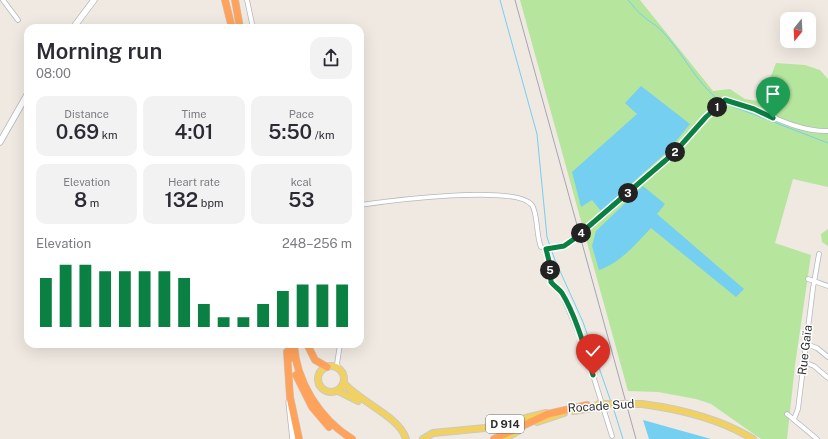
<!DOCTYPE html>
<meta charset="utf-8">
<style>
body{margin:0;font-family:"Public Sans",sans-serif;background:#f2f2f3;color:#2b2b33;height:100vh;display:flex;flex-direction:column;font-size:15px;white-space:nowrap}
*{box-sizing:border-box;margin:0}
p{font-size:13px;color:#7c7c81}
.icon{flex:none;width:22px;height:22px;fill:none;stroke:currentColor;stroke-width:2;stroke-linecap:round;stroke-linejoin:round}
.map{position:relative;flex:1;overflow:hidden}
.details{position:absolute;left:24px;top:24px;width:340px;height:324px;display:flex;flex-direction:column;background:#fff;border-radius:12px;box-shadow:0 4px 16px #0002}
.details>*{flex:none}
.needle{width:26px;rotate:198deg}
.tools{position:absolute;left:780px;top:12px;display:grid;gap:8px}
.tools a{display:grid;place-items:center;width:36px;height:36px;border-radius:8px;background:#fff;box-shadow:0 4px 16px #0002;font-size:20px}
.pin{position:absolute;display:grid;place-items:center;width:34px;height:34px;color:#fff;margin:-41px -17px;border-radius:50% 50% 50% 0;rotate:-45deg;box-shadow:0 0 4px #0007}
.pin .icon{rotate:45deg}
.km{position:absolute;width:20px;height:20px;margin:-10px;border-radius:50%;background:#222;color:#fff;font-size:11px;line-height:20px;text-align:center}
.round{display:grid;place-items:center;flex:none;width:42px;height:42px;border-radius:12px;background:#f2f2f3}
.head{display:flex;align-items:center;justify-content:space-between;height:68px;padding:0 12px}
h1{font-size:22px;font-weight:600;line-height:30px}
.stats{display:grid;grid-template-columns:repeat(3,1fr);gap:6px;height:68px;padding:4px 12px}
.stats div{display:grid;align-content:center;border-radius:10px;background:#f2f2f3;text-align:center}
.stats b{font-size:20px;font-weight:600}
.stats small{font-size:11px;font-weight:400}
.stats p{font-size:11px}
.chart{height:112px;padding:8px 12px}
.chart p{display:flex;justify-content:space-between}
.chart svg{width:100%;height:72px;margin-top:4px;stroke:#0b8043;stroke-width:6}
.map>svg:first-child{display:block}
</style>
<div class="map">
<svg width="828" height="439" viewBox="0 0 828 439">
<rect width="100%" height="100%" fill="#efe9e1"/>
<path fill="#b6e59e" d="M 520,0 L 640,0 L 713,91 L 730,89 L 745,99 L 758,101 L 766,89 L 776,63 L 805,65 L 820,70 L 828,79 L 828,187 L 793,179 L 775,243 L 811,255 L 795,365 L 787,439 L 761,439 L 711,404 L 696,399 L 658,392 L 628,391 Z
M 828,229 L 828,246 L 822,242 L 821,234 Z"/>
<path fill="#75cff0" d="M 641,86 L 690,124 L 668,151 L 601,211 L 592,200 L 581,207 L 572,172 L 637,114 L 625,103 Z
M 643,186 L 665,204 L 657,214 L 744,289 L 736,297 L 651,228 C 636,244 620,263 599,270 L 592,246 L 596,231 Z
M 643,420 L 711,439 L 649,439 Z"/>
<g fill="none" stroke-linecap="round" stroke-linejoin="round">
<path stroke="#75cff0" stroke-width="1" d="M 500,0 L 537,134 L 547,237 L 550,246
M 628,0 C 633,5 637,12 643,16 C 648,21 655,24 660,29 C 683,52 695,82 721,102
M 724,103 L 828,143
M 551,249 L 555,260 L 583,322 L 611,402
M 613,407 L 623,439"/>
<defs>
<path id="street" d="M 3,0 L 18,20
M 247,0 L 253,28
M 360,205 C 388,201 515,184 532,205 C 538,214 536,236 541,247 L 546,249 L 564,246 L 574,239 L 674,153 L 706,117 L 725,101 C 761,107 791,132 828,131
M 546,249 L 550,265 L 551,282 L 561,292 L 583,343 L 612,436
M 808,279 L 828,286
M 806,344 L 817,348 L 828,357
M 804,362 L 814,366 L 828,378
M 339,369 L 337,364 L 340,344
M 787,414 L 817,439
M 794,419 L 798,409 L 813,288 L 819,254"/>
<path id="secondary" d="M 73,28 L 94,0
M 0,142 L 28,93
M 289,402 L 293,439"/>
<path id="primary" d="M318 379a13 13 0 1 1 26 0a13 13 0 1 1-26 0Z
M 344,383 C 360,402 400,417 406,439
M 338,391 L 358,401
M 642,404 C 680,409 719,418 753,439
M 574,411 L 598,407
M 537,422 L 564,413
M 423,439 L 433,433 L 485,428 L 546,413
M 504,439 L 518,431"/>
<path id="highway" d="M 225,0 L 232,28
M 235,0 L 240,28
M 288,344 L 291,358
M 294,344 C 296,382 320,419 352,439
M 307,344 L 315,360 L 327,367
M 287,352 L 290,397 L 299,439
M 296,375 L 312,407 L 329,427
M 494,439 L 548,414 L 587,405"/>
</defs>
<use href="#street" stroke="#b4b7c1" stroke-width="5.5"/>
<use href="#secondary" stroke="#b4b7c1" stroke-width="7"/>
<use href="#primary" stroke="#c9c9c9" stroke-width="8"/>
<use href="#highway" stroke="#c9c9c9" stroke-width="8"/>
<use href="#street" stroke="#fff" stroke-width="4"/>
<use href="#secondary" stroke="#fff" stroke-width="5.5"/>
<use href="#primary" stroke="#f2d163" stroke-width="6"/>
<use href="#highway" stroke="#ffa35c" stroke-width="7"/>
<path stroke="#a3a6b8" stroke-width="1" d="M 515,0 L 636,439"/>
<defs>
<path id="primary-bridge" d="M 597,404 L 642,404"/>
</defs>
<use href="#primary-bridge" stroke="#c9c9c9" stroke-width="8" stroke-linecap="butt"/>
<use href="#primary-bridge" stroke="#f2d163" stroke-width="6"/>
</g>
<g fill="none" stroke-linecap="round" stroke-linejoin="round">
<defs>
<path id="route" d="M 593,375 C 585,349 576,316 562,293 C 559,289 554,286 551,282 L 550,265 L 546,249 L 564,246 L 574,239 L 674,153 L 706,117 L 725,100 L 754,109 L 773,118"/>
</defs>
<use href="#route" stroke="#fff" stroke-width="8"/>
<use href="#route" stroke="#0b8043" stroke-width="5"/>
</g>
<g text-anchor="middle" stroke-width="3" stroke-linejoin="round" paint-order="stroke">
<rect fill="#fff" stroke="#6d6d6d" stroke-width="1" x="486" y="415" width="38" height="18" rx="3"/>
<g font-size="11" font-weight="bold" fill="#2e2e2e">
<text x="505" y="428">D 914</text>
</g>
<g font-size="12" fill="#2e2e2e" stroke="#fff">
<text transform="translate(805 350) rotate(-83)" y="4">Rue Gaïa</text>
<text transform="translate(601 406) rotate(-4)" y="4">Rocade Sud</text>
</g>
</g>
</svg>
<div class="tools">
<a><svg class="needle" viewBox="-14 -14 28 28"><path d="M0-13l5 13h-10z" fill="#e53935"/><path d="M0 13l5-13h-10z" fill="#7c7c81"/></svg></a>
</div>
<div class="pin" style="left:773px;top:118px;background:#1e9e55"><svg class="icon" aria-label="arrive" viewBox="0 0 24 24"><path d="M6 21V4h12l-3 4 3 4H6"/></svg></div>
<div class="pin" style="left:593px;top:375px;background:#d93025"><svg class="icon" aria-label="check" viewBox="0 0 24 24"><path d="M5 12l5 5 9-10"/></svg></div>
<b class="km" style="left:717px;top:107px">1</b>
<b class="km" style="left:675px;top:152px">2</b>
<b class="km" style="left:628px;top:193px">3</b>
<b class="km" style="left:581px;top:233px">4</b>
<b class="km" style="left:550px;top:270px">5</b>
<section class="details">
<div class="head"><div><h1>Morning run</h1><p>08:00</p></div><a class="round"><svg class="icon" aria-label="share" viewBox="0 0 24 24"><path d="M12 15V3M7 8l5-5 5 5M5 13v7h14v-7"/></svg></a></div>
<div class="stats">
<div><p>Distance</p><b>0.69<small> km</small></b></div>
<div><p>Time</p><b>4:01</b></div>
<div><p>Pace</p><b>5:50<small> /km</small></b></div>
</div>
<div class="stats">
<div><p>Elevation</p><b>8<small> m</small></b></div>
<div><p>Heart rate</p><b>132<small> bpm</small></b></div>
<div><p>kcal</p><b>53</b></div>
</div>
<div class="chart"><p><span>Elevation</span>248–256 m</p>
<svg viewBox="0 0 160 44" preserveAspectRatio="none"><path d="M5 44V14M15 44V6M25 44V6M35 44V10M45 44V10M55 44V10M65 44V10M75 44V14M85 44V30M95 44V38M105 44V38M115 44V30M125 44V22M135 44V18M145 44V18M155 44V18"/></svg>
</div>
</section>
</div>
